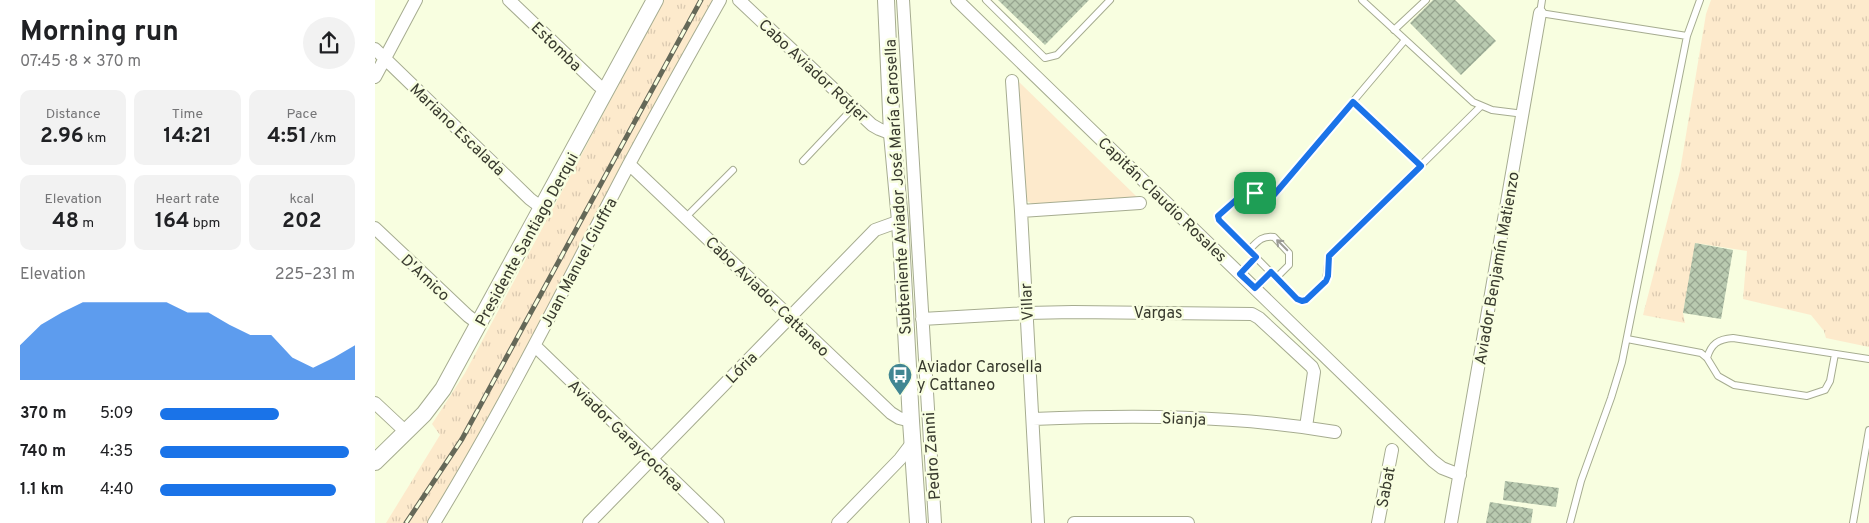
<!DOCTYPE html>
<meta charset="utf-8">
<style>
body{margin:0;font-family:Overpass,sans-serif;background:#f2f2f2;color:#202124;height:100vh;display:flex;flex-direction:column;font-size:19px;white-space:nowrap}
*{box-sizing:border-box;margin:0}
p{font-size:16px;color:#757577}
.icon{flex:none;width:28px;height:28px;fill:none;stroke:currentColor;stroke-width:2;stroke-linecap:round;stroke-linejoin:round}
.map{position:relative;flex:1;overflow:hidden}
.drawer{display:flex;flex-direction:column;background:#fff;width:375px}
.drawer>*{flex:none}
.pin{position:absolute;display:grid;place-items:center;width:42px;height:42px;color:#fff;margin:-21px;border-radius:10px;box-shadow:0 2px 8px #0006}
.round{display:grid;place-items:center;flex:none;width:52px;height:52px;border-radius:26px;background:#f2f2f2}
.headline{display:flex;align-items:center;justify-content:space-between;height:85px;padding:0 20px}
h1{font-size:28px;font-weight:700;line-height:38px}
.figures{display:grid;grid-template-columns:repeat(3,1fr);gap:8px;height:85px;padding:5px 20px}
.figures div{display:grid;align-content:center;border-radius:10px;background:#f2f2f2;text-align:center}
.figures b{font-size:21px;font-weight:700}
.figures small{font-size:14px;font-weight:400}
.figures p{font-size:14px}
.chart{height:140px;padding:10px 20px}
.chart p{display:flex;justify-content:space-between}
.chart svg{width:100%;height:90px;margin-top:5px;fill:#1a73e8;opacity:.7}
ul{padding:0 20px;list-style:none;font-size:16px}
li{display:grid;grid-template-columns:80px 60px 1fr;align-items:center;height:38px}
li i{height:12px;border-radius:6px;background:#1a73e8}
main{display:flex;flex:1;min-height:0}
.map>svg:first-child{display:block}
</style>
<main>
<section class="drawer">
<div class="headline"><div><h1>Morning run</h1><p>07:45 · 8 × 370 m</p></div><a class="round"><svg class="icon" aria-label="share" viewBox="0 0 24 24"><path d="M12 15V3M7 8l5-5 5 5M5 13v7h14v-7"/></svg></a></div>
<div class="figures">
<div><p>Distance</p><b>2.96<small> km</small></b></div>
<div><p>Time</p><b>14:21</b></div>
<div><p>Pace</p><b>4:51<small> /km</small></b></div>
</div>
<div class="figures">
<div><p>Elevation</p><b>48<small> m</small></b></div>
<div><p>Heart rate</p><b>164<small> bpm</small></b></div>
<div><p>kcal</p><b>202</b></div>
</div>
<div class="chart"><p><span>Elevation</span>225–231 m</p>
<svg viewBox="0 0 160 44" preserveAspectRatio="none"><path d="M0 44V27L10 17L20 11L30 6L40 6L50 6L60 6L70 6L80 11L90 11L100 17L110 22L120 22L130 33L140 38L150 33L160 27V44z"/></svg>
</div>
<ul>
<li><b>370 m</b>5:09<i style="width:61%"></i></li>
<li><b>740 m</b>4:35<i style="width:97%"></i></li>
<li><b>1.1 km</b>4:40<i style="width:90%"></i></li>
</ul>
</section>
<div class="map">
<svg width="1494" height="523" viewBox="0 0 1494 523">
<defs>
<pattern id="grass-tufts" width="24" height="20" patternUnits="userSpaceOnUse" patternTransform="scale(1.25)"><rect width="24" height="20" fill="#fdeacc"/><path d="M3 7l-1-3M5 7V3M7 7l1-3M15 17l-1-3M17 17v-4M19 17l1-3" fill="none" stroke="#dac9b0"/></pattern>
<pattern id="building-cross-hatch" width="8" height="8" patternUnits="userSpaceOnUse" patternTransform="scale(1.25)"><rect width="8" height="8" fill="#b9cab0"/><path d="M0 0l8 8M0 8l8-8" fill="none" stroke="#97a590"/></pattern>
</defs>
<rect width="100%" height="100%" fill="#f8fee0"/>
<path fill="url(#grass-tufts)" d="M 289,0 L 345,0 L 59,523 L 11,523 L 65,435 L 57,424 L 90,373 Z
M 1336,0 L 1494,0 L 1494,347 L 1451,338 L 1449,331 L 1436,315 L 1368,299 L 1372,251 L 1321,243 L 1308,313 L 1310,323 L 1268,315 L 1305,171 L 1331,14 Z"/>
<path fill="#fdeacc" d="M 643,81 L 762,197 L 659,205 L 652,201 L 649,194 Z"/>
<path fill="url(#building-cross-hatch)" d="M 623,0 L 714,0 L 670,45 Z
M 1058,0 L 1080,0 L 1121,41 L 1086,75 L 1035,23 Z
M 1320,243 L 1358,250 L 1346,319 L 1308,313 Z
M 1130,481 L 1184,488 L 1181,507 L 1128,500 Z
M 1115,502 L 1158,509 L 1156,523 L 1111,523 Z"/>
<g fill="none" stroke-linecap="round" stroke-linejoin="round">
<defs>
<path id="service" d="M 611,0 L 670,58 L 682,55 L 735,0
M 987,0 L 1098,102 L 1117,110 L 1149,114
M 1167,0 L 1165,13 L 1312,36 L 1325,0
M 1019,30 L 1051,0
M 1030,40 L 898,196 L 891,199 L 875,191 L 870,192 L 843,216 L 844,220 L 922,299 L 927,301 L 931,300 L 951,281 L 954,256 L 1106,106
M 978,102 L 1045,166
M 428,161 L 479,107
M 310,218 L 358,170
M 874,250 C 882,242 887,235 899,237 L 914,253 L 914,265 L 901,278
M 865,274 L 881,257
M 880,289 L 896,272
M 1252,339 L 1326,353 L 1332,358 L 1343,376 L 1359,385 L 1432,396 L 1450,390 L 1455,381 L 1460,354
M 1332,358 C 1336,344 1343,339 1358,338 L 1494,359
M 1195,523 L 1206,481 L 1236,398 L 1247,362 L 1312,36
M 1478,523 L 1494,430"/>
<path id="minor" d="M 134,0 L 223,85 L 231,91
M 364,0 L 497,125 L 504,129 L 517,134
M 528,0 L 560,523
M 582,0 L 1058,461 L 1067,468 L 1085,475
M 0,49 L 155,199 L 167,208
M 0,77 L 41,0
M 637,81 L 646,211 L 663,523
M 254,164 L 516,413 L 524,418 L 536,421
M 646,211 L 765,203
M 0,228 L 93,316 L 104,324
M 547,319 L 652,313 L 698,312 L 877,314 L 884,318 L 937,367 L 939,372 L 931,427
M 160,346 L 343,523
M 0,403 L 31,432
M 658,419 C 759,415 860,415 960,432
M 59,523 C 130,407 190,286 253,166 C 283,110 314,55 345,0
M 214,523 L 500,230 L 525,221
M 463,523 L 525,459 L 538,442
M 699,523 L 813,523
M 1003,523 L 1017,450
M 1076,523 L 1165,13"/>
<path id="tertiary" d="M 511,0 L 517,134 L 525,221 L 536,421 L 543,523
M 0,462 L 49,414 L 68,389 L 280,0"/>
</defs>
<use href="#service" stroke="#a6ac90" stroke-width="8"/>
<use href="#minor" stroke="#a6ac90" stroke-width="14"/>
<use href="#tertiary" stroke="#a6ac90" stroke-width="18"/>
<use href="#service" stroke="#fff" stroke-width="6"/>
<use href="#minor" stroke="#fff" stroke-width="12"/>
<use href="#tertiary" stroke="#fff" stroke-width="16"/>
<defs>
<path id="rail" d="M 31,523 L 87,439 L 326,0"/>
</defs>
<use href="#rail" stroke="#656858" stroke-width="5"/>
<use href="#rail" stroke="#f8fee0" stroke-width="3" stroke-dasharray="9" stroke-linecap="butt"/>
</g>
<defs><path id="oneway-shaft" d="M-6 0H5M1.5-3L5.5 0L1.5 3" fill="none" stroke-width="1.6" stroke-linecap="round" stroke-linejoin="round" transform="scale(1.25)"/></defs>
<use stroke="#9c9c96" href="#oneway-shaft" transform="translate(907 245) rotate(-135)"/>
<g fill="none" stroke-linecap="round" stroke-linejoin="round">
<defs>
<path id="route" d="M 978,102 L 1046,166 L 954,256 L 953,276 L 951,281 L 931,300 L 927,301 L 922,299 L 896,272 L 880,288 L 865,274 L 881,257 L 844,220 L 843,216 L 870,192 L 875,191 L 891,198 L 898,196 Z"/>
</defs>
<use href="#route" stroke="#fff" stroke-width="10"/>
<use href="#route" stroke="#1a73e8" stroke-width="6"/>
</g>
<defs>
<symbol id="bus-pin" viewBox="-11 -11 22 30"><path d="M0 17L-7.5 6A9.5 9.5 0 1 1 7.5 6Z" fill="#418692" stroke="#f8fee0"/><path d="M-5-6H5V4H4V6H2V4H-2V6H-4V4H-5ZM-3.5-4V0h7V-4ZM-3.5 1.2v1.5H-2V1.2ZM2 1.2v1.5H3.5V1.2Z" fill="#fff"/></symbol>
</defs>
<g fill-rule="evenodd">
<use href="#bus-pin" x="511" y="361" width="28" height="38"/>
</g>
<g text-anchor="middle" stroke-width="5" stroke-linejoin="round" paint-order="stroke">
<g font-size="16" fill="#383a2e" stroke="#f8fee0">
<text transform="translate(182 46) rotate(44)" y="6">Estomba</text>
<text transform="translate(439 70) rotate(43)" y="6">Cabo Aviador Rotjer</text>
<text transform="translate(83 129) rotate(44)" y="6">Mariano Escalada</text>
<text transform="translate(522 187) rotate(-93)" y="6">Subteniente Aviador José María Carosella</text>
<text transform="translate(788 199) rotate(44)" y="6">Capitán Claudio Rosales</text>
<text transform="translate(151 239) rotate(-61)" y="6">Presidente Santiago Derqui</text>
<text transform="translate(203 262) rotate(-62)" y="6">Juan Manuel Giuffra</text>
<text transform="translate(1121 268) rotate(-80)" y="6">Aviador Benjamín Matienzo</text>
<text transform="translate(51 277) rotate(43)" y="6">D'Amico</text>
<text transform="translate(393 296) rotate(44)" y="6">Cabo Aviador Cattaneo</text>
<text transform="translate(651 302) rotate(-93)" y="6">Villar</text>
<text x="783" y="318">Vargas</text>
<text transform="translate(366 367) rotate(-45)" y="6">Lória</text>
<text transform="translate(809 418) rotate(2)" y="6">Sianja</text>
<text transform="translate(251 435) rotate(44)" y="6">Aviador Garaycochea</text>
<text transform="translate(556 456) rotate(-94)" y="6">Pedro Zanni</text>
<text transform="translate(1010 487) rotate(-79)" y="6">Sabat</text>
</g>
<g font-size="16" fill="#383a2e" stroke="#f8fee0" text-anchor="start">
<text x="542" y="372">Aviador Carosella<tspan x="542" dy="18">y Cattaneo</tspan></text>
</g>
</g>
</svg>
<div class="pin" style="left:880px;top:193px;background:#1e9e55"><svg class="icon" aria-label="arrive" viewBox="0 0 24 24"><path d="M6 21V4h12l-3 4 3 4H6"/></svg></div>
</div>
</main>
